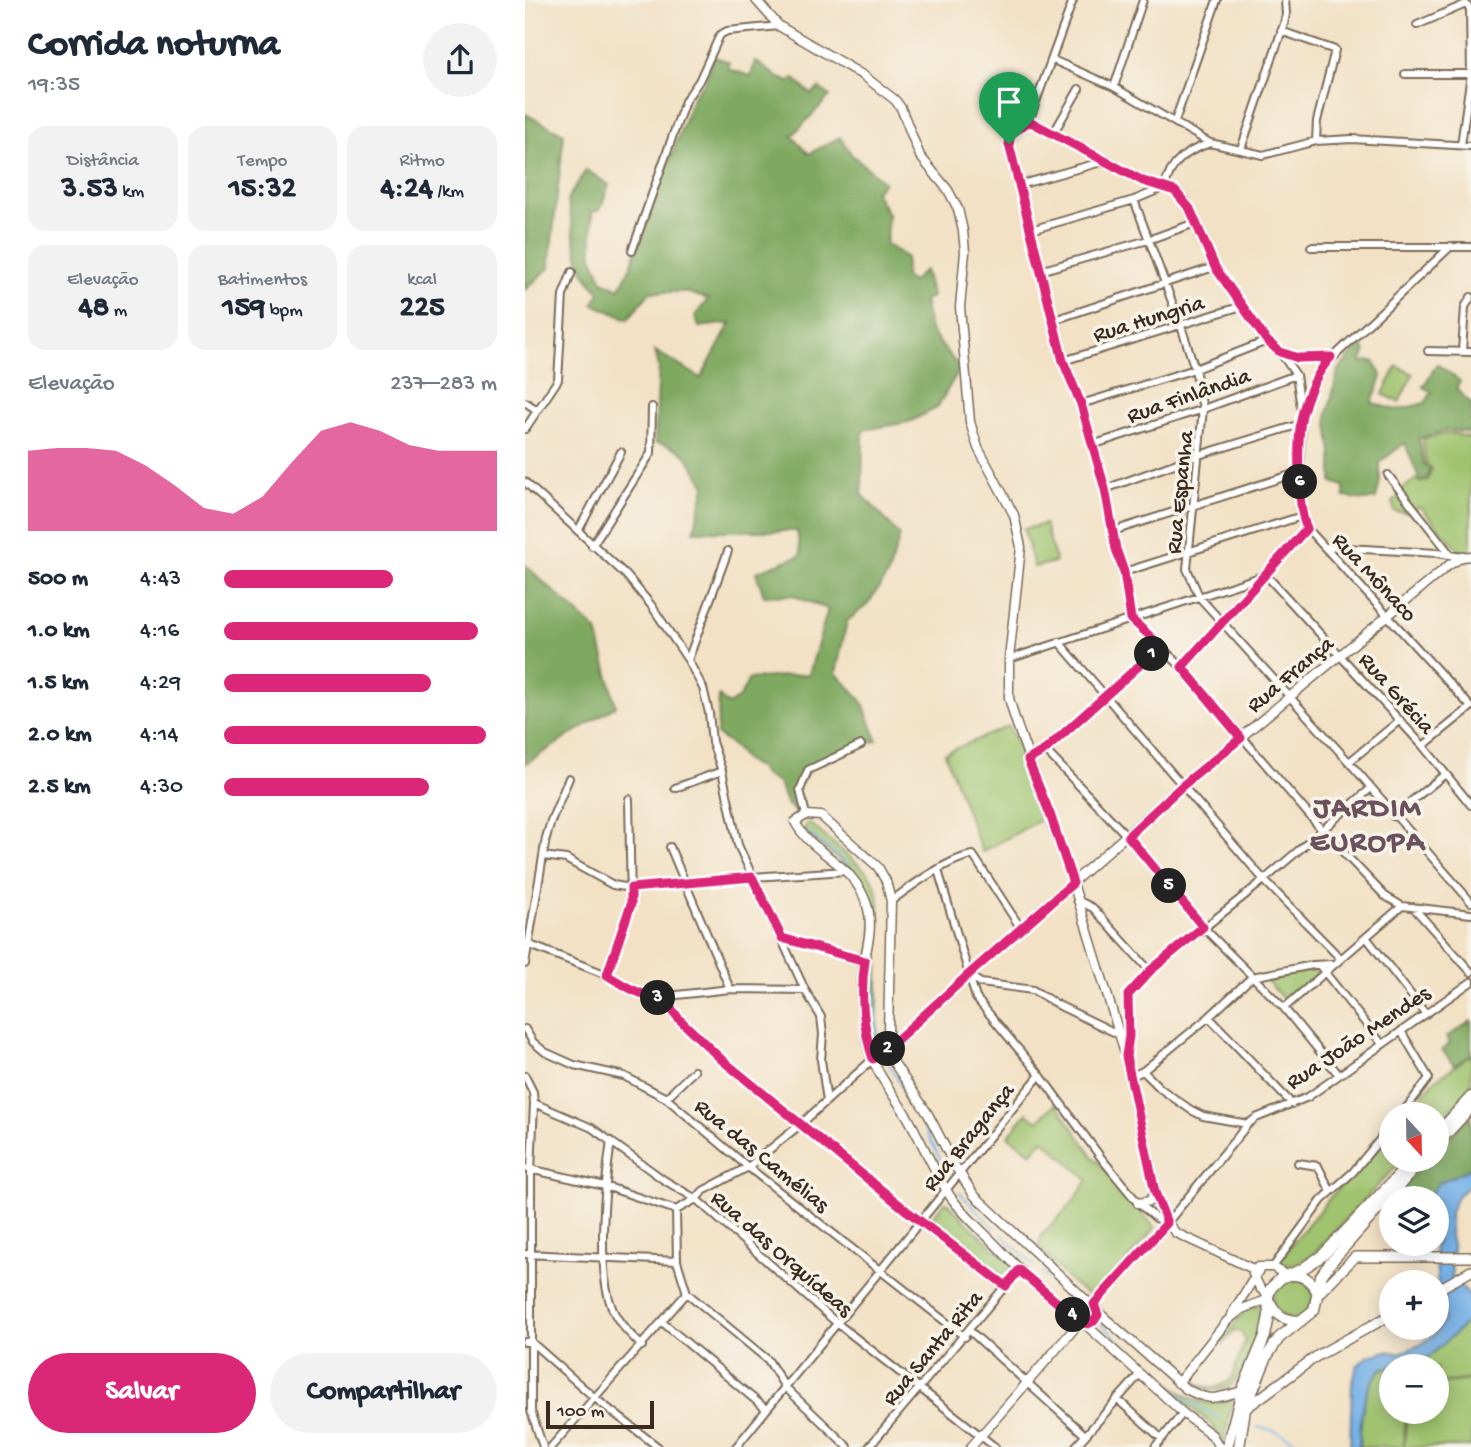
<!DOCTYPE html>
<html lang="pt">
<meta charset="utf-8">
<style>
body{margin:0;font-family:"Gochi Hand",sans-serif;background:#f2f2f3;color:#1f2937;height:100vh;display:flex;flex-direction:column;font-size:26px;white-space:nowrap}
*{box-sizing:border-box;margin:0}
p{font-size:23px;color:#747a83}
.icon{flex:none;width:38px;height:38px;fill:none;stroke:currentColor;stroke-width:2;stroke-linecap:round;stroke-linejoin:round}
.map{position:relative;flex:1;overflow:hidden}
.drawer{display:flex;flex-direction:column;background:#fff;width:525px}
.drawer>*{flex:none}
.needle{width:46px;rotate:158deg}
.fabs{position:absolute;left:854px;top:1102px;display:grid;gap:14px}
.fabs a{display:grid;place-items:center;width:70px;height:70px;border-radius:50%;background:#fff;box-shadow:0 4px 18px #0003;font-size:35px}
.scale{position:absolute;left:21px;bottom:18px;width:108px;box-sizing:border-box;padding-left:7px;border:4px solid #3b2a1e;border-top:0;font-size:19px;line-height:24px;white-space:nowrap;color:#3b2a1e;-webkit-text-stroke:5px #f7f3e8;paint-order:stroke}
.pin{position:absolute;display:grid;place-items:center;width:60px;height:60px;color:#fff;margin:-72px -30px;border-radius:50% 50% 50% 0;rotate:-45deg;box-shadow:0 0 7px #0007}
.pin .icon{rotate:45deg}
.km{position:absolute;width:35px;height:35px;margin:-18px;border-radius:50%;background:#222;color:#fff;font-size:19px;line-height:35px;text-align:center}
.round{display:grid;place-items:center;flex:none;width:74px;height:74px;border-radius:37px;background:#f2f2f3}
.summary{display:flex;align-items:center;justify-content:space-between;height:119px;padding:0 28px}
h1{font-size:38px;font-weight:700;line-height:52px}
.metrics{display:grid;grid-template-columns:repeat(3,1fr);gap:10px;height:119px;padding:7px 28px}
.metrics div{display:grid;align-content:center;border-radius:18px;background:#f2f2f3;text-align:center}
.metrics b{font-size:30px;font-weight:700}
.metrics small{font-size:19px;font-weight:400}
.metrics p{font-size:19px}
.chart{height:196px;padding:14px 28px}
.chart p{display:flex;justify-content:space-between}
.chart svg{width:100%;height:126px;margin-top:7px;fill:#db2777;opacity:.7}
.cta{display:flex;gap:14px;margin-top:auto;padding:14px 28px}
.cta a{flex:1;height:80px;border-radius:42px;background:#db2777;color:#fff;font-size:28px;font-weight:700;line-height:80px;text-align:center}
.cta a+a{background:#f2f2f3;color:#1f2937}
ul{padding:0 28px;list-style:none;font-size:23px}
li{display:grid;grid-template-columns:112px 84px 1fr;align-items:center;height:52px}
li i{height:18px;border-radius:9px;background:#db2777}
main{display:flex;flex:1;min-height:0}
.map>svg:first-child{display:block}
</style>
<main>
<section class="drawer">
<div class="summary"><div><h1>Corrida noturna</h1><p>19:35</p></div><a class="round"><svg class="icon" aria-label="share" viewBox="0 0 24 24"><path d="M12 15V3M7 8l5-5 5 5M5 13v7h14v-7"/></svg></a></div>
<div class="metrics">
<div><p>Distância</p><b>3.53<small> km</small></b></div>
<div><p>Tempo</p><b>15:32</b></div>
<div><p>Ritmo</p><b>4:24<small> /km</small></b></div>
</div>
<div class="metrics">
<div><p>Elevação</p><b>48<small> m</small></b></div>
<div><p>Batimentos</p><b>159<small> bpm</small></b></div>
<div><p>kcal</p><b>225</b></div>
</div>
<div class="chart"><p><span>Elevação</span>237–283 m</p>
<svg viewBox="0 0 160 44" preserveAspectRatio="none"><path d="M0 44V16L10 15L20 15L30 16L40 21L50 28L60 36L70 38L80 32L90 20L100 9L110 6L120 9L130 14L140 16L150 16L160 16V44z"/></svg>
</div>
<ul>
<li><b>500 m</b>4:43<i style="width:62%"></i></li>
<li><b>1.0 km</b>4:16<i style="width:93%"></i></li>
<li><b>1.5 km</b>4:29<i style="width:76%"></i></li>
<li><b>2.0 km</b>4:14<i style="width:96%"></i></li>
<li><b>2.5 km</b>4:30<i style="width:75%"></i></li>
</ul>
<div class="cta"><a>Salvar</a><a>Compartilhar</a></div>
</section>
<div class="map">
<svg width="946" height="1447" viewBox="0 0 946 1447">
<rect width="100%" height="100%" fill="#f7f3e8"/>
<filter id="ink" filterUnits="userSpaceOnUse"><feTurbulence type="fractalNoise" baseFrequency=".0143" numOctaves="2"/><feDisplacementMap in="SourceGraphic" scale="14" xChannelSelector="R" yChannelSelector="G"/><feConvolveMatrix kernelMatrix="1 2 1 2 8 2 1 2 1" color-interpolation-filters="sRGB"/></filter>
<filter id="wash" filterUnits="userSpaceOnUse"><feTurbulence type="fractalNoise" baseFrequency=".00686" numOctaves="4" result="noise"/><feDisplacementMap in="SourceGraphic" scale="28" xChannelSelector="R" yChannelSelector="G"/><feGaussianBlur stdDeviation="1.57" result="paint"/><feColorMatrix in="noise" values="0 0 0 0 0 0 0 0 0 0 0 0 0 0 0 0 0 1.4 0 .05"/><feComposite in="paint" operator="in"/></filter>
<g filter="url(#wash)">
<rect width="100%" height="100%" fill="#f2e1c5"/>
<path fill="#9fc36e" stroke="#6d7646" stroke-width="2" d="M 872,366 L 888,374 L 874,402 L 858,394 Z
M 926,433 L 946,438 L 946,551 L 935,551 L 895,507 L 890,508 L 891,514 L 869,511 L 868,500 L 877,496 L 876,489 L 892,479 L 895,483 L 903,480 L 907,468 L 901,464 L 898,439 Z
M 520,524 L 531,562 L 509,567 L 499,529 Z
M 484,726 L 499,760 L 517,819 L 457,852 L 420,753 Z
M 283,822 L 342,872 L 350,884 L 354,903 L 352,1041 L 345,1041 L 339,981 L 347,948 L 348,914 L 345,900 L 330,873 L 278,831 Z
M 787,970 L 792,973 L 791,976 L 759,1000 L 741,980 L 744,977 Z
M 946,1055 L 946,1088 L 912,1124 L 912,1115 L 880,1115 L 910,1080 Z
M 531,1103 L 568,1156 L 630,1228 L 570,1298 C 547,1288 531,1265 514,1248 L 516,1236 L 548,1202 L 563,1180 L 518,1139 L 506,1153 L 483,1136 L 502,1113 L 513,1121 Z
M 866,1131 L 866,1160 L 877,1160 L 785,1257 L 768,1265 L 757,1265 L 755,1258 L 808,1194 L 832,1172 Z
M 420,1202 L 423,1203 L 442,1223 L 486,1263 L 488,1268 L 483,1275 L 475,1275 L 408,1221 L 407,1217 Z
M748 1298a20 20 0 1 1 40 0a20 20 0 1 1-40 0Z
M 735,1305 L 740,1307 L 743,1319 C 737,1328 732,1338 727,1348 C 714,1378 706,1403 669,1383 L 670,1381 C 682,1391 696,1388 707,1378 L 720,1340 L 717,1333 L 710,1330 L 698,1344 L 696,1342 L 720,1310 Z
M 946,1314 L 946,1379 L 912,1383 L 912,1367 L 867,1367 C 895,1362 932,1338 946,1314 Z
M 617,1359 C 642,1381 670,1415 707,1399 L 699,1442 L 687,1425 L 615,1363 Z
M 866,1367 L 866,1412 L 881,1412 L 878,1447 L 834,1447 C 836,1420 836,1390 856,1369 Z
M 946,1380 L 946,1447 L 879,1447 L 882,1412 L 912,1412 L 912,1384 Z"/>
<path fill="#7fa961" stroke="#5d6a40" stroke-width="2" d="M 188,56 L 204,62 L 204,69 L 226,76 L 230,61 L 254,78 L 265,82 L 268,78 L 286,94 L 294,88 L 305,96 L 267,136 L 284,154 L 315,137 L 327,155 L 359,182 L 350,192 L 363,214 L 361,244 L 381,257 L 380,277 L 387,282 L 400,270 L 407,297 L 399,300 L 405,331 L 435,368 L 412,408 L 384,422 L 338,430 L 337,494 L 375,536 L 363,574 L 342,605 L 322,621 L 311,673 L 337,701 L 352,740 L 285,768 L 277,782 L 268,788 L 273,805 L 271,813 L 261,803 L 254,784 L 239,775 L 233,767 L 221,761 L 208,746 L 192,735 L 194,696 L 203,705 L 214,698 L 224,679 L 284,674 L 303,609 L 267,595 L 239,596 L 231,572 L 276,555 L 272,531 L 169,531 L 180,486 C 166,462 160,445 130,443 L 134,367 L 130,351 L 176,378 L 206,323 L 174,327 L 170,316 L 183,299 L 160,292 L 125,292 L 103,319 L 68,304 L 75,293 C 70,286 62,279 58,271 C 48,248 49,223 42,200 L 61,170 L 84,185 L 75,210 L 67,212 L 67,256 L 78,281 L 94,289 L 105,268 L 169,94 L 180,82 Z
M 0,114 L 39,134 L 24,268 L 0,290 Z
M 835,344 L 841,351 L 836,362 L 849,361 L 857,377 L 847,403 L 872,410 L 900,403 L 907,392 L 898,387 L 912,364 L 935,381 L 931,388 L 942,400 L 946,402 L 946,433 L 924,430 L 894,438 L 899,465 L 905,469 L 902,478 L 895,481 L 880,443 L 855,462 L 855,481 L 851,499 L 840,500 L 819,497 L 819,486 L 807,482 L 807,453 L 802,417 L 813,371 Z
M 0,565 L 72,631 L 91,706 L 0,764 Z
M 946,1021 L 946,1055 L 929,1065 L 917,1050 L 925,1043 L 922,1037 Z
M 946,1114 L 946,1168 L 913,1183 L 902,1199 L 866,1199 L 866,1204 L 863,1202 L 902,1160 L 912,1160 L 912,1150 Z"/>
<path fill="#76b1e7" stroke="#586e82" stroke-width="2" d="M 946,1168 L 946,1184 L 933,1195 L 925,1212 L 925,1237 L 928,1249 L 926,1261 L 927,1277 L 946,1298 L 946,1314 L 940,1324 L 903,1358 L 856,1369 C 836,1390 836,1420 834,1447 L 825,1447 L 827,1385 L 832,1366 L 842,1357 L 861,1351 L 874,1353 L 895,1345 L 909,1335 L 919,1321 L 920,1299 L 913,1287 L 909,1244 L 912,1244 L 912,1199 L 902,1199 L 913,1183 Z"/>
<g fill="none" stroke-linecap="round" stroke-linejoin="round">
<path stroke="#76b1e7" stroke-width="2" d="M 283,832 C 305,851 335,869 346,896 L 353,1044
M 364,1064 L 391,1114
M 397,1124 L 422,1172
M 435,1193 L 469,1228
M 477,1235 L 509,1265
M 517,1272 L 548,1300
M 576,1324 L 607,1353
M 616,1361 L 653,1394 L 695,1419
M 732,1427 L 751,1431 L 781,1447"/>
</g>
</g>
<g filter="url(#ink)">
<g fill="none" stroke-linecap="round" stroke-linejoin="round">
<defs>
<path id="minor" d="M 892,25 L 941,4 L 945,9 L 946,74
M 756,31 L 810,50 L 792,121 L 791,141
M 528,60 L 589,87 L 685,143 L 738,155 L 791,141 L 827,139 L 946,146
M 880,74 L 946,74 L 936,145
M 589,87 L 618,0
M 504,121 L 486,134 L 484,144 L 538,361 L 556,404 L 580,489 L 591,549 L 599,572 L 606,619 L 657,667 L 797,830 L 860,896 L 877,906 L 946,914
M 504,121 L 618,181 L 650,191 L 661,201 L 689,267 L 742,341 L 755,352 L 771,375 L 777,414 L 775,472 L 777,516 L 782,528 L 946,707 L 898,746
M 504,121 L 548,0
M 650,121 L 692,0
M 528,134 L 554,89
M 716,149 L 759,24 L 761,14 L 760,0
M 494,185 L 580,161
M 609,200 L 656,326 L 670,369 L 678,409 L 662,569 L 675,598 L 824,762 L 946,902
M 506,230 L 609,200 L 640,187 C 645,162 662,151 685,143
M 786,247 L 946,247
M 107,251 L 160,101 L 174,81 L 195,35 L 202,31 L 254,26
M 515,271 L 623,240 L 670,223
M 529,320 L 689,267
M 903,351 L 946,352
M 937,351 L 940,307 L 946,297
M 757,353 L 773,358 L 806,357
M 538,361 L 717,306
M 0,402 L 12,410
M 556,404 L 670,369 L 742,341
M 778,412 L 789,383 L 800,365 L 926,246
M 0,429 L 33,380 L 38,295 L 47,272
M 567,445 L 678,409 L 771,375
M 863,475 L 925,554
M 0,482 L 101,575 L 126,605 L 163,660 L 178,688 L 184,713 L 187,742 L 197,771 L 213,845 L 280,990 L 296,1017 L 298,1034 L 296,1060 L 302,1101
M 580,489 L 674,455 L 776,424
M 53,531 L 96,452
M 588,531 L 775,472
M 67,546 L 126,453 L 127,407
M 802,547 L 912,553 L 937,557
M 599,572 L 777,516
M 534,642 L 739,880 L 815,958
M 484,659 L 741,575 L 898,746 L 946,805
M 163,660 L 203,551
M 657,667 L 782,528
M 520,750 L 602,836 L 678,927 L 759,1008 L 814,1075
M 503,759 L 520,750 L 636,646
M 824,762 L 875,720
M 150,788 L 197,771
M 281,815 L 275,790 L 283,770 L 336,745
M 868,816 L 919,775
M 145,847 L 205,989
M 18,856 L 41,859 L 88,885 L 106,888 L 227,877 L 322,871
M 413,870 L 451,998 L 515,1075 L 577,1159 L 613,1203 L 631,1218 L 642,1223 L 723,1124 L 731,1118 L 783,1097 L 946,982
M 552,900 L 568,908 L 625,971
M 366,901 C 386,886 424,858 448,855 L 497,930
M 888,907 L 946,972
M 841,937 L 900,1013
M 257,938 L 340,961
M 0,943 L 82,975 L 107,991 L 125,997 L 139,999 L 152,995 L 205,989 L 280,990
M 0,964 L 21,838 L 26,821 L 44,778
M 794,965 L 857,1044
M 82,975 L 106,904 L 104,799
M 443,975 L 456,983 L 508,990 L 535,1006 L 593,1034
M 727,977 L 788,965 L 807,964
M 139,999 L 154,1019 L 197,1060 L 382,1211 L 480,1286
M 759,1008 L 877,906
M 684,1017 L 767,1104
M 0,1029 L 8,1042 L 20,1052 L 49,1065 L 99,1076 L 141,1098 L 223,1167 L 440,1337
M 876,1031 L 904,1078 L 876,1115
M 602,1055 L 604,1036 L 603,995 L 625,971 L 739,880 L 845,789
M 618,1071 L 636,1089 L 666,1110 L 678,1116 L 723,1124
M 0,1076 L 8,1092 L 9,1103 L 6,1170 L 6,1411 L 18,1447
M 605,1077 L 618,1071 L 684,1017 L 727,977
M 141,1098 L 169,1071
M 9,1103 L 67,1128 L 139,1180 L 171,1199 L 313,1324 L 470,1447
M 86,1141 C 80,1183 71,1269 87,1308 C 93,1323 106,1335 117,1346
M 773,1163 L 793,1166 L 806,1192
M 0,1168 L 80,1186 L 151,1210
M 151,1210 L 152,1261 L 162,1293 L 243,1360 L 260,1387 L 323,1447
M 151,1210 L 171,1199 L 178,1191 L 223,1167 L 276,1124 L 348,1059
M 0,1254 L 152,1261
M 748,1267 L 797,1200 L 828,1172 L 866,1126
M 137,1322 L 241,1409
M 445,1331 L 560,1435
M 0,1342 L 5,1341 L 71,1399 L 133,1447
M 592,1399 L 636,1438
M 26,1447 L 162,1293
M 211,1447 L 515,1075
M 344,1447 L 494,1270
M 550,1447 L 614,1375
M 630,1447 L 658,1413"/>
<path id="tertiary" d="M 231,0 L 254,26 L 339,76 L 370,100 L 376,108 L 395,156 L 423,190 L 433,209 L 438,231 L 440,252 L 435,307 L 445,422 L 453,448 L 489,515 L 496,547 L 484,659 L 484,698 L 490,719 L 548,883 L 601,1056 L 633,1203 L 642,1223 L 651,1233 L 726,1268
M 348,1059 L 363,1048 L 443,975 L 657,786 L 924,565 L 937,557 L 946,556
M 613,1203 L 625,1201 L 630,1192
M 733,1267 L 748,1267 L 761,1275
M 728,1274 L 735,1288 L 743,1296
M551 1313a11 11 0 1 1 22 0a11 11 0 1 1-22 0Z
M 569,1304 L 642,1223
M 573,1312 L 661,1389 C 688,1403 690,1398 717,1391
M 706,1315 L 736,1267
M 551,1317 C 520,1296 494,1269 468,1242 C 453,1227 437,1213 425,1196 C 409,1171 397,1142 382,1116 C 368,1094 347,1068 342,1042 C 339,1022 336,998 337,978 C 339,953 350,930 342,905 C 328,861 289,857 270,822 L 281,815 L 296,816 L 353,867 L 361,881 L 366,901 L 363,1033 L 365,1057 L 403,1114 L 430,1166 L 449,1195 L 562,1301
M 560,1324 L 658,1413 L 687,1435 L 694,1447
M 653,1383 L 702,1321 L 717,1309 L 744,1299
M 446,1447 L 555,1322"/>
<path id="secondary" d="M 912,1290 L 946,1271
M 792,1295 L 830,1257 L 946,1257
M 720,1409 L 792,1356 L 866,1315"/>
<path id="primary" d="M 912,1134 L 946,1097
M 912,1144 L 946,1107
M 766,1275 C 778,1274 786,1280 792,1291
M 746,1304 C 752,1317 762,1321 776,1321
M 702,1447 L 717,1391 L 740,1336 L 744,1316 L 743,1296 L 746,1288 L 756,1278 L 776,1270 L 798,1255 L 888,1160
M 714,1447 L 720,1409 L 742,1356 L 754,1338 L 789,1310 L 796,1276 L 806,1262 L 897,1160"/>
</defs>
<use href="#minor" stroke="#7b6a58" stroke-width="10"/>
<use href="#tertiary" stroke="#7b6a58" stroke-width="11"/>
<use href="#secondary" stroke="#7b6a58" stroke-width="12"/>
<use href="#primary" stroke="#7b6a58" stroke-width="13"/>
<use href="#minor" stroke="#fff" stroke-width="6"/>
<use href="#tertiary" stroke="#fff" stroke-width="8"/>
<use href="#secondary" stroke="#fff" stroke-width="9"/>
<use href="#primary" stroke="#fff" stroke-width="10"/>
</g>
</g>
<g fill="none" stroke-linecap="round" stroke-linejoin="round" filter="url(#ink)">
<defs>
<path id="route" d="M 504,121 L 618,181 L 650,191 L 665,209 L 690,267 L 742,341 L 755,352 L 773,358 L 806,357 C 792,372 782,395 777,415 C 772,437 772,510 782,528 L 657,667 L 716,738 L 657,786 L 603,836 L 678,927 L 625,971 L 603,995 L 604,1036 L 601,1056 L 630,1192 L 642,1223 L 569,1304 L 573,1315 L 569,1321 L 563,1324 L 555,1322 L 494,1270 L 481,1286 L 382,1211 L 197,1060 L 154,1019 L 139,999 C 116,996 101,987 82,975 L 106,904 L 106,888 L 227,877 L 257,938 L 340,961 C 335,992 338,1029 348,1059 L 363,1048 L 443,975 L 548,883 L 525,814 L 503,760 L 520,750 L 636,646 L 606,619 L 599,572 L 591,549 L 580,489 L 556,404 L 538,361 L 484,144 L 486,134 Z"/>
</defs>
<use href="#route" stroke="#fff" stroke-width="14"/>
<use href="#route" stroke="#db2777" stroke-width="9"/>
</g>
<g text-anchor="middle" stroke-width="7" stroke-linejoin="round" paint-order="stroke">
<g font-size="23" fill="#3b2a1e" stroke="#f7f3e8">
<text transform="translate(623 317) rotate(-17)" y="8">Rua Hungria</text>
<text transform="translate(663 394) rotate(-19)" y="8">Rua Finlândia</text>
<text transform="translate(653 492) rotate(-84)" y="8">Rua Espanha</text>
<text transform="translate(851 576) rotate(47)" y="8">Rua Mônaco</text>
<text transform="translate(764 673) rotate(-40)" y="8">Rua França</text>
<text transform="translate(873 692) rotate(48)" y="8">Rua Grécia</text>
<text transform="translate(832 1036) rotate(-34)" y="8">Rua João Mendes</text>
<text transform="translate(442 1136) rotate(-51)" y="8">Rua Bragança</text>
<text transform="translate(238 1154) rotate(39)" y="8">Rua das Camélias</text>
<text transform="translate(258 1252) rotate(41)" y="8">Rua das Orquídeas</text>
<text transform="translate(406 1347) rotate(-50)" y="8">Rua Santa Rita</text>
</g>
<g font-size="30" font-weight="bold" letter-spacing="2" fill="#6b505d" stroke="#f7f3e8">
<text x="843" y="816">JARDIM<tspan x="843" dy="34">EUROPA</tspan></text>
</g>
</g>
</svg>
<div class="fabs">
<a><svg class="needle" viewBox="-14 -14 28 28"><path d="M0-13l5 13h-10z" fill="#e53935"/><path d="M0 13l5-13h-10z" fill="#747a83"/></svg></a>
<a><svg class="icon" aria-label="layers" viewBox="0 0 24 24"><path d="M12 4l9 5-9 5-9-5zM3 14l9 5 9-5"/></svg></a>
<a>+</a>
<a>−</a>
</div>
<div class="scale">100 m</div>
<div class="pin" style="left:484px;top:144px;background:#1e9e55"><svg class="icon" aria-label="arrive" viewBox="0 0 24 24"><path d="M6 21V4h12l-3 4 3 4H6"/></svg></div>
<b class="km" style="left:627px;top:654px">1</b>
<b class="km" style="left:363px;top:1049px">2</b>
<b class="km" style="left:133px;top:998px">3</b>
<b class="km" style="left:548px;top:1315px">4</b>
<b class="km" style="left:644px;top:886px">5</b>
<b class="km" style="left:775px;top:482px">6</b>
</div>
</main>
